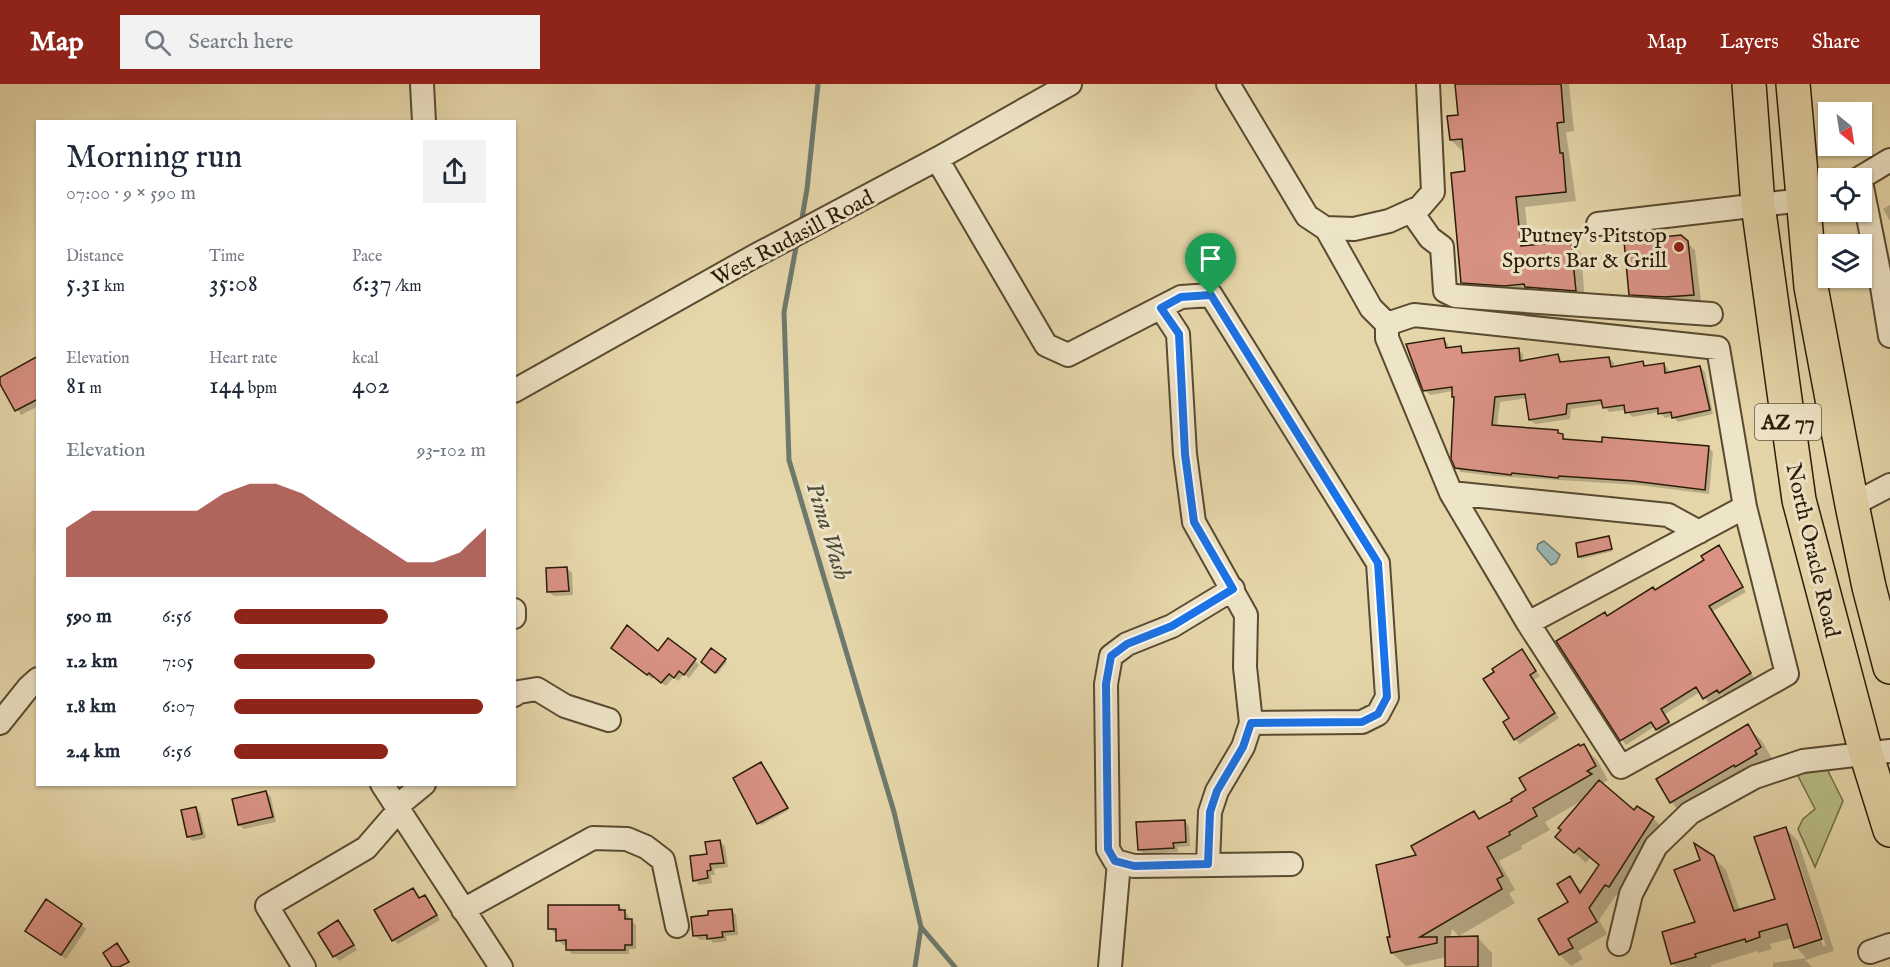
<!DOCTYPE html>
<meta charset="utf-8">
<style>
body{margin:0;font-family:"IM FELL English",serif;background:#f2f2f3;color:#1f2937;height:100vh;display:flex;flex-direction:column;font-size:22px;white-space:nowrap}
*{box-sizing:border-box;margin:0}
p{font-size:20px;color:#747a83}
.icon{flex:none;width:33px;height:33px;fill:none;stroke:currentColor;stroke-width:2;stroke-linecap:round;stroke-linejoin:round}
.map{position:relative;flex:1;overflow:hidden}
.drawer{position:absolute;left:36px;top:36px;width:480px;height:666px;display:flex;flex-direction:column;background:#fff;border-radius:0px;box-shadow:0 2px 4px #0004}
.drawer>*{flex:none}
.needle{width:39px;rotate:150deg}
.buttons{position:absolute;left:1818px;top:18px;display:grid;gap:12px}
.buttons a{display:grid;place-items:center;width:54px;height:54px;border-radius:0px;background:#fff;box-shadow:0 2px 4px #0004;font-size:30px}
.pin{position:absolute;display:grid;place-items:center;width:51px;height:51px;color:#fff;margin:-62px -26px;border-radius:50% 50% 50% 0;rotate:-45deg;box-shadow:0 0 6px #0007}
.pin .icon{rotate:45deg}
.round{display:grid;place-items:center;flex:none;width:63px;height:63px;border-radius:0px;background:#f2f2f3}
.overview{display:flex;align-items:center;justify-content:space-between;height:102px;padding:0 30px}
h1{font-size:33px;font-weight:600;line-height:45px}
.figures{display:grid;grid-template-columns:repeat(3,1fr);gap:9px;height:102px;padding:6px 30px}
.figures div{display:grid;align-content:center}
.figures b{font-size:26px;font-weight:600}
.figures small{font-size:16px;font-weight:400}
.figures p{font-size:16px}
.chart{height:168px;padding:12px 30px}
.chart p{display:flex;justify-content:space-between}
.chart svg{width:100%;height:108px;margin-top:6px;fill:#8f2418;opacity:.7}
ul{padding:0 30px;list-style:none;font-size:20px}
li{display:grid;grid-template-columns:96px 72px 1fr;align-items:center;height:45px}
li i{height:15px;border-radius:8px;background:#8f2418}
header{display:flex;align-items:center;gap:36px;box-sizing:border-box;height:84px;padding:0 30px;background:#8f2418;color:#fff}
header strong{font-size:28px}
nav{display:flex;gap:33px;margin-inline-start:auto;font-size:21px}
.search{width:420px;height:54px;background:#f2f2f3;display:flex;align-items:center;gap:15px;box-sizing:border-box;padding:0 21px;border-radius:0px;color:#747a83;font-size:22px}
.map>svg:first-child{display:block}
</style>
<header>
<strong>Map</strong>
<div class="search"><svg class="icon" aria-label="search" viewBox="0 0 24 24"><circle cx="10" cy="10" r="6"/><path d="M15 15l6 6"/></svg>Search here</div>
<nav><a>Map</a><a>Layers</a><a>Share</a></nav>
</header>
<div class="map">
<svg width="1890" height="883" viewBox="0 0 1890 883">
<rect width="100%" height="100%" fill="#e5d6a9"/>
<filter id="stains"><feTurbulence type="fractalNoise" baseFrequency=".00333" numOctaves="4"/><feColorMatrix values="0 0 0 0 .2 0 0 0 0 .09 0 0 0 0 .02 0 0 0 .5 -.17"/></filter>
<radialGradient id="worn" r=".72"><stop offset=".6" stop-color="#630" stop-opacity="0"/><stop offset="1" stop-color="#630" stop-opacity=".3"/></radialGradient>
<path fill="#b8bd85" stroke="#716c46" stroke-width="1.5" d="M 1826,683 L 1843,717 L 1815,783 L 1798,745 L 1803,735 L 1815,725 L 1797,690 Z"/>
<path fill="#99b7b2" stroke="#6d796e" stroke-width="1.5" d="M 1544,457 L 1560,471 L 1556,479 L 1551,481 L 1537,465 L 1538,460 Z"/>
<path fill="#0003" fill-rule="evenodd" d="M 1456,0 L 1569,0 L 1574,47 L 1566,48 L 1576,117 L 1525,123 L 1529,163 L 1571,159 L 1581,169 L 1585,216 L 1473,208 L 1462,198 L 1466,89 L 1464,65 L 1461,66 L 1451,56 L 1459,32 Z
M 1890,121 L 1890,137 L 1883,125 Z
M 1681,153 L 1695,166 L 1701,217 L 1674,220 L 1638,218 L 1631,210 Z
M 1444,256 L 1448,260 L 1449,265 L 1460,264 L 1465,270 L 1518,265 L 1523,270 L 1523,278 L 1558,272 L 1563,279 L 1609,274 L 1614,279 L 1614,284 L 1643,279 L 1647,283 L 1664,280 L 1668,285 L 1669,290 L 1700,283 L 1705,288 L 1713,330 L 1678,338 L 1673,332 L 1665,334 L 1659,328 L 1632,333 L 1626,326 L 1609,328 L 1604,320 L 1571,325 L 1570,335 L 1535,340 L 1530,336 L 1527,314 L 1500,318 L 1497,343 L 1557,347 L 1568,356 L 1708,363 L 1713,368 L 1709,410 L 1639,401 L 1494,392 L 1461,388 L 1456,383 L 1456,315 L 1453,307 L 1430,311 L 1425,306 Z
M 38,274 L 38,322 L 21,331 L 2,300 Z
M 1609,453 L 1613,467 L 1581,475 L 1579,473 Z
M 1719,463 L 1746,508 L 1713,527 L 1754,594 L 1725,612 L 1723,610 L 1709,619 L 1700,608 L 1665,630 L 1673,643 L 1662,650 L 1655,642 L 1626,661 L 1558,558 L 1608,533 L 1655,507 L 1706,477 Z
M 567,484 L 572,489 L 573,511 L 554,512 L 549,508 Z
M 1522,567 L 1540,592 L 1534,596 L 1559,634 L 1520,660 L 1515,655 L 1511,634 Z
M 617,568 L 659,569 L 695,577 L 699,581 L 689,594 L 684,590 L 678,597 L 674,593 L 666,602 L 654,593 L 652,595 Z
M 725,576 L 727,578 L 717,590 L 704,580 Z
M 1747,642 L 1762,657 L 1774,678 L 1686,733 L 1671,718 Z
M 1583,662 L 1597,676 L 1608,696 L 1601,700 L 1635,728 L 1637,724 L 1653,734 L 1664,745 L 1620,813 L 1616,811 L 1599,836 L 1607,850 L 1578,867 L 1583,875 L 1571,882 L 1560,871 L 1570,819 L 1570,794 L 1583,808 L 1600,782 L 1590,774 L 1586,779 L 1557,753 L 1583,716 L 1545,738 L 1550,746 L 1521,762 L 1522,765 L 1499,777 L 1515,806 L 1509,809 L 1515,819 L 1459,852 L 1452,845 L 1450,854 L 1478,854 L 1492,869 L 1492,883 L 1446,883 L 1446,873 L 1406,882 L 1392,869 L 1392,854 L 1418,772 L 1474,729 L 1481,736 L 1514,717 Z
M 763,682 L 789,726 L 761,741 L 759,739 Z
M 266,708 L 271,713 L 276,738 L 244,745 L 239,741 Z
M 196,724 L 200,729 L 206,754 L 193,757 L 188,753 Z
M 1185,737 L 1189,742 L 1190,762 L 1177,763 L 1178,768 L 1144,770 L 1139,765 Z
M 1786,745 L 1798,757 L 1834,867 L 1805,876 L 1812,883 L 1773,883 L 1773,879 L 1806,874 L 1796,863 L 1793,854 L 1770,860 L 1772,865 L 1759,869 L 1757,867 L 1711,881 L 1711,883 L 1676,883 L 1672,879 L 1697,839 L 1713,773 L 1726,786 L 1740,827 L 1777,816 ZM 1789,757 L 1792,757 L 1826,862 L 1823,862 Z
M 720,758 L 725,762 L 728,783 L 714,785 L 715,791 L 711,791 L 712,799 L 699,801 L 695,796 L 709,771 Z
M 412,806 L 420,815 L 425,813 L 429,817 L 440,836 L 398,860 L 393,856 Z
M 619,822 L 629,832 L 629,836 L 636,841 L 636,865 L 629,865 L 629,870 L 572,870 L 568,866 L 568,861 L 563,861 L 558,856 L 558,850 L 555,849 L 550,845 Z
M 731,826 L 736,831 L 738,851 L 726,852 L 727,857 L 713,859 L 710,855 L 700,856 L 695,851 L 710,832 Z
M 338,838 L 357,866 L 339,877 L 334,872 Z
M 82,841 L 86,845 L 66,875 L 27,847 Z"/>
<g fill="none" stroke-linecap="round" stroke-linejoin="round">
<path stroke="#6d796e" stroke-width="5" d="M 801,140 L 807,105 L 818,0
M 797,158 L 784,228 L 789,376 L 894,728 L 921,843 L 955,883
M 915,883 L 921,843"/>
</g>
<path fill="#d99284" stroke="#2a1c08" stroke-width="1.5" d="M 1455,0 L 1561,0 L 1564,38 L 1557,39 L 1560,69 L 1563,69 L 1566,108 L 1516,113 L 1521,162 L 1571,157 L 1576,207 L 1525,203 L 1524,200 L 1504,202 L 1461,199 L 1451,89 L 1465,87 L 1462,55 L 1450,56 L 1447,32 L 1458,31 Z
M 1681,151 L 1688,157 L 1694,211 L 1665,213 L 1629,211 L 1624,157 Z
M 1444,254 L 1446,264 L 1461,262 L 1462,269 L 1519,264 L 1520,277 L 1558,270 L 1560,278 L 1609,273 L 1611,283 L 1643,277 L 1644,282 L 1664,279 L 1665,289 L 1700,282 L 1710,326 L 1672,334 L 1671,328 L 1658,330 L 1658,324 L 1625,329 L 1624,321 L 1603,324 L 1601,316 L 1567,320 L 1566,330 L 1529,336 L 1525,310 L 1495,313 L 1492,341 L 1558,346 L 1558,349 L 1563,350 L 1563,355 L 1602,358 L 1602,353 L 1709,362 L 1705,406 L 1633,397 L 1559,392 L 1558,394 L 1512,389 L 1511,391 L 1455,384 L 1451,375 L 1454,313 L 1452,313 L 1452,303 L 1423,307 L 1406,260 Z
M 38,272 L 38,315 L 15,327 L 0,300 L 0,293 Z
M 1609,452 L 1612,465 L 1578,473 L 1576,459 Z
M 1719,461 L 1743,503 L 1709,522 L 1751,589 L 1719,609 L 1717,606 L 1703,615 L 1696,603 L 1661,625 L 1669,638 L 1656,646 L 1651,638 L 1620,657 L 1556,557 L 1605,528 L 1607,532 L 1653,503 L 1655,506 L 1704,476 L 1701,472 Z
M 567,483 L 569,507 L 547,508 L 546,484 Z
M 627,541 L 658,567 L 668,554 L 696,575 L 684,591 L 679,587 L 674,594 L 669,590 L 661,599 L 649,589 L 647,591 L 611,564 Z
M 711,564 L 726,575 L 715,589 L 701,578 Z
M 1522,565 L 1536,587 L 1530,591 L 1555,629 L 1514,656 L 1503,638 L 1509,634 L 1483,595 L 1494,588 L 1492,585 Z
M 1748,640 L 1761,663 L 1755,667 L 1757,670 L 1735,683 L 1734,681 L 1670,719 L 1656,695 Z
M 1579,660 L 1580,662 L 1584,660 L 1596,682 L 1587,687 L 1592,690 L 1533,724 L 1537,732 L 1509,748 L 1510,751 L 1487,763 L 1503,792 L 1497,795 L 1502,805 L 1420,853 L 1437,853 L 1437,859 L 1391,869 L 1387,853 L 1390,853 L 1376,781 L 1416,771 L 1411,762 L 1474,727 L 1479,735 L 1512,717 L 1511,715 L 1526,706 L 1519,694 Z
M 761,678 L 788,724 L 757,740 L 733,694 Z
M 1599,696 L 1634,726 L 1637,722 L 1654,733 L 1609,803 L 1605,801 L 1589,824 L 1597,838 L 1568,855 L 1573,864 L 1559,871 L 1538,835 L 1568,818 L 1557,800 L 1570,792 L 1580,809 L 1599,781 L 1579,764 L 1574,769 L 1555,753 L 1561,746 L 1558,744 Z
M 266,707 L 273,733 L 238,741 L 232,715 Z
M 196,723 L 202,750 L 187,753 L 181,726 Z
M 1185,736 L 1186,758 L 1173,759 L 1174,764 L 1138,766 L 1136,738 Z
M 1786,743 L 1822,855 L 1794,864 L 1787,840 L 1759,848 L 1760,853 L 1746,858 L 1745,855 L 1695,870 L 1696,873 L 1671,880 L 1662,848 L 1695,838 L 1674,786 L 1700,776 L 1694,759 L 1714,772 L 1734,827 L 1775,815 L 1754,753 Z
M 720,756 L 724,779 L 710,780 L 711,786 L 707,787 L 708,794 L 693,797 L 690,772 L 707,770 L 705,758 Z
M 413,804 L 419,814 L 425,811 L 437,831 L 392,857 L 374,826 Z
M 46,815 L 82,840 L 61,871 L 25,847 Z
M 548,821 L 619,821 L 619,826 L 625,826 L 625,835 L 632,835 L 632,861 L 625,861 L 625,866 L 566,866 L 566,856 L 556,857 L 556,845 L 548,845 Z
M 732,825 L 734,847 L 722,848 L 723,853 L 707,855 L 707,851 L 693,852 L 691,833 L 708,831 L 708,827 Z
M 338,836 L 354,861 L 333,873 L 318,849 Z
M 1478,852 L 1478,883 L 1445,883 L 1445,853 Z
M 117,859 L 129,878 L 119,883 L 112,883 L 103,869 Z"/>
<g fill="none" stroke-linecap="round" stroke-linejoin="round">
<defs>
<path id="minor" d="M 422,0 L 424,38
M 1228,0 L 1307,132 L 1325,144 L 1354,145 L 1389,137 L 1420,123 L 1433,108 L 1428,0
M 937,75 L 1046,261 L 1068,271 L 1181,213 L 1211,211 L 1378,479 L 1387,613 L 1378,630 L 1362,638 L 1251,639
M 1860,94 L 1890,76
M 1862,103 L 1882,203 L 1890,252
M 1411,127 L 1430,154 L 1442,163 L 1445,207 L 1455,212 L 1711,230
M 1598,140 L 1803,116 L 1828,107
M 1326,144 L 1371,224 L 1387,240
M 1161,224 L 1178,250 L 1185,370 L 1194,438 L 1246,531 L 1245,583 L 1251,639 L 1243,663 L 1217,707 L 1210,728 L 1208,780
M 1414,231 L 1718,264 L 1745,423 L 1787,590 L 1621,683 L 1528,539 L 1451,409 L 1387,254 L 1387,240 Z
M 514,307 L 751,174 L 937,75 L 1070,0
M 1451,409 L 1668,431 L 1699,448
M 1852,421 L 1890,401
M 1233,505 L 1172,542 L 1127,560 L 1111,572 L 1106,600 L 1108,765 L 1115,777 L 1134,782 L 1291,780
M 514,526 L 514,533
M 1528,539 L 1745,423
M 514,611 L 519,608 L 537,605 L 565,622 L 609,636
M 0,639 L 28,604 L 38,595
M 382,700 L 501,883
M 396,723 L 424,700
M 463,826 L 593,754 L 627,755 L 646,763 L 663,776 L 677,842
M 1619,860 L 1631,810 L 1656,762 L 1690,729 L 1755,693 L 1803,677 L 1890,667
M 1870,868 L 1890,861
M 304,883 L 267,822 L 366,764 L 398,727
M 1110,883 L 1119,778"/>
<path id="highway" d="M 1749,0 L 1758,121 L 1799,416 L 1866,669 L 1890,746
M 1793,0 L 1811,203 L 1852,421 L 1869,503 L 1890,583"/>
</defs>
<use href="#minor" stroke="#594a30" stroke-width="26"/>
<use href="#highway" stroke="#2a1c08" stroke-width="36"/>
<use href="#minor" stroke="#eee4c7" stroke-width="22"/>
<use href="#highway" stroke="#e5d6a9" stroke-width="33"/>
</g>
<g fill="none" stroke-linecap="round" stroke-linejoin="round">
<defs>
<path id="route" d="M 1211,211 L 1378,479 L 1387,613 L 1378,630 L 1362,638 L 1251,639 L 1243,663 L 1217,707 L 1210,728 L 1208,780 L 1134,782 L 1115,777 L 1108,765 L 1106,600 L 1111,572 L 1127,560 L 1172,542 L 1233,505 L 1194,438 L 1185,370 L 1179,250 L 1161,224 L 1181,213 Z"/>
</defs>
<use href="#route" stroke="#fff" stroke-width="12"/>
<use href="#route" stroke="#1a73e8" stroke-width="8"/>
</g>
<circle fill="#8f2418" stroke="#eee4c7" stroke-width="2" cx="1679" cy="163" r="6"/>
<g text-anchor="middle" stroke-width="6" stroke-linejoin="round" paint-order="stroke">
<rect fill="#eee4c7" stroke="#655841" stroke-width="1.5" x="1755" y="320" width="66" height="36" rx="4.5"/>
<g font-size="21" font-weight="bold" fill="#2a1c08">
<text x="1788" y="345">AZ 77</text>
</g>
<g font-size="22" fill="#2a1c08" stroke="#eee4c7" text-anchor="end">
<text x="1667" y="158">Putney's Pitstop<tspan x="1667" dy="25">Sports Bar &amp; Grill</tspan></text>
</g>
<g font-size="22" fill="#2a1c08" stroke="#eee4c7">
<text transform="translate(792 153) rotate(-28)" y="8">West Rudasill Road</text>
<text transform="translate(1814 466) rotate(77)" y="8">North Oracle Road</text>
</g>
<g font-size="24" font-style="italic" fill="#4b4a3b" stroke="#eee4c7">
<text transform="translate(829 447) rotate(73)" y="8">Pima Wash</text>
</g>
</g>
<rect width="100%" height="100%" filter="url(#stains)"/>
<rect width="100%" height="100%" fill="url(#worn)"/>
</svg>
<div class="buttons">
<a><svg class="needle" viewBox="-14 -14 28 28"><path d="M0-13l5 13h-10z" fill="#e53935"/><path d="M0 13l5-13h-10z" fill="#747a83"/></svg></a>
<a><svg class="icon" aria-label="locate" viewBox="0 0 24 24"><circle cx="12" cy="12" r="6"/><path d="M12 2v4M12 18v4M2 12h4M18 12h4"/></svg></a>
<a><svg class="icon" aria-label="layers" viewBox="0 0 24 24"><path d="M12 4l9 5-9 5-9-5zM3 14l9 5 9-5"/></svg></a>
</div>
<div class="pin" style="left:1211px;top:211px;background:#1e9e55"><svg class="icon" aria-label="arrive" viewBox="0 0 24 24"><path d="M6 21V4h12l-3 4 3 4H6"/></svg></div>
<section class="drawer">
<div class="overview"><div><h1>Morning run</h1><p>07:00 · 9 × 590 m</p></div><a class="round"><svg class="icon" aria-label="share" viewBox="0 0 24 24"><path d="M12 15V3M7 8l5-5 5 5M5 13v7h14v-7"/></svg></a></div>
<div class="figures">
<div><p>Distance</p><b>5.31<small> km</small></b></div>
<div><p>Time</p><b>35:08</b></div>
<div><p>Pace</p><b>6:37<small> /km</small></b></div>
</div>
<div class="figures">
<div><p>Elevation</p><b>81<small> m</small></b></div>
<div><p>Heart rate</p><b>144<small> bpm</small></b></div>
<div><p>kcal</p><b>402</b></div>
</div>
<div class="chart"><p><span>Elevation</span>93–102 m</p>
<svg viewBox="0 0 160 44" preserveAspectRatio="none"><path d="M0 44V24L10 17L20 17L30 17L40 17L50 17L60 10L70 6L80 6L90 10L100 17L110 24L120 31L130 38L140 38L150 34L160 24V44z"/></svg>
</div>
<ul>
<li><b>590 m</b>6:56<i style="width:61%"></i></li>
<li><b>1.2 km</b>7:05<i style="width:56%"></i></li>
<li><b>1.8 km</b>6:07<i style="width:99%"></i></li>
<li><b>2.4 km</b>6:56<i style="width:61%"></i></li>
</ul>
</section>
</div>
